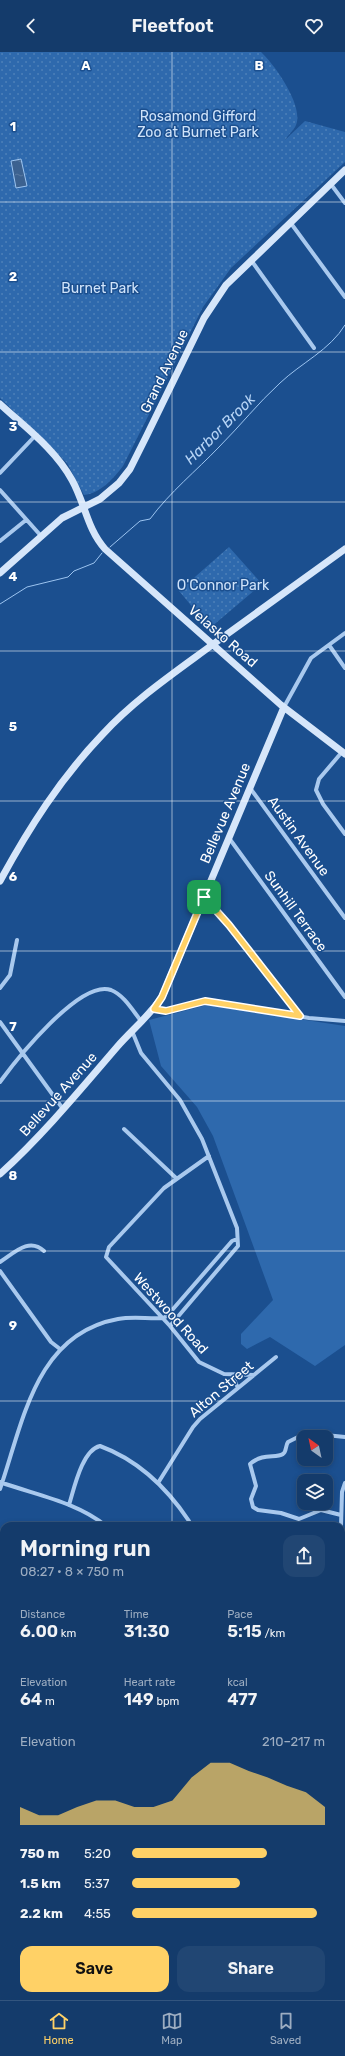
<!DOCTYPE html>
<meta charset="utf-8">
<style>
body{margin:0;font-family:Rubik,sans-serif;background:#214673;color:#f1f3f6;height:100vh;display:flex;flex-direction:column;font-size:15px;white-space:nowrap}
*{box-sizing:border-box;margin:0}
p{font-size:13px;color:#9dadc1}
.icon{flex:none;width:22px;height:22px;fill:none;stroke:currentColor;stroke-width:2;stroke-linecap:round;stroke-linejoin:round}
.map{position:relative;flex:1;overflow:hidden}
.drawer{position:absolute;left:0px;top:1470px;width:345px;height:478px;display:flex;flex-direction:column;background:#143b6b;border-radius:12px 12px 0 0;box-shadow:0 2px 6px #0003,0 0 0 1px #33557e}
.drawer>*{flex:none}
.needle{width:26px;rotate:327deg}
.buttons{position:absolute;left:297px;top:1378px;display:grid;gap:8px}
.buttons a{display:grid;place-items:center;width:36px;height:36px;border-radius:8px;background:#143b6b;box-shadow:0 2px 6px #0003,0 0 0 1px #33557e;font-size:20px}
.pin{position:absolute;display:grid;place-items:center;width:34px;height:34px;color:#fff;margin:-17px;border-radius:8px;box-shadow:0 2px 6px #0006}
.round{display:grid;place-items:center;flex:none;width:42px;height:42px;border-radius:12px;background:#214673}
.summary{display:flex;align-items:center;justify-content:space-between;height:68px;padding:0 20px}
h1{font-size:22px;font-weight:600;line-height:30px}
.metrics{display:grid;grid-template-columns:repeat(3,1fr);gap:6px;height:68px;padding:4px 20px}
.metrics div{display:grid;align-content:center}
.metrics b{font-size:17px;font-weight:600}
.metrics small{font-size:11px;font-weight:400}
.metrics p{font-size:11px}
.chart{height:112px;padding:8px 20px}
.chart p{display:flex;justify-content:space-between}
.chart svg{width:100%;height:72px;margin-top:4px;fill:#ffd166;opacity:.7}
.action{display:flex;gap:8px;margin-top:auto;padding:8px 20px}
.action a{flex:1;height:46px;border-radius:12px;background:#ffd166;color:#111;font-size:16px;font-weight:600;line-height:46px;text-align:center}
.action a+a{background:#214673;color:#f1f3f6}
ul{padding:0 20px;list-style:none;font-size:13px}
li{display:grid;grid-template-columns:64px 48px 1fr;align-items:center;height:30px}
li i{height:10px;border-radius:5px;background:#ffd166}
header{display:flex;justify-content:space-between;align-items:center;height:52px;padding:0 20px;background:#143b6b;font-size:18px;font-weight:600}
.tab-bar{display:flex;justify-content:space-around;align-items:center;height:56px;border-top:1px solid #33557e;background:#143b6b;font-size:11px;color:#9dadc1}
.tab-bar a{display:grid;justify-items:center;gap:2px}
.tab-bar .selected{color:#ffd166}
.map>svg:first-child{display:block}
</style>
<header><svg class="icon" aria-label="back" viewBox="0 0 24 24"><path d="M15 5l-7 7 7 7"/></svg>Fleetfoot<svg class="icon" aria-label="heart" viewBox="0 0 24 24"><path d="M12 20l-8-8c-3-5 5-10 8-4 3-6 11-1 8 4z"/></svg></header>
<div class="map">
<svg width="345" height="1948" viewBox="0 0 345 1948">
<defs>
<pattern id="park-dots" width="8" height="8" patternUnits="userSpaceOnUse"><rect width="8" height="8" fill="#2e69ad"/><path d="M2 2h.1M6 6h.1" fill="none" stroke="#4d80b9" stroke-width="1.8" stroke-linecap="round"/></pattern>
<pattern id="water-ripples" width="26" height="14" patternUnits="userSpaceOnUse"><rect width="26" height="14" fill="#3c6290"/><path d="M2 4q2-2 4 0t4 0M15 11q2-2 4 0t4 0" fill="none" stroke="#597aa1"/></pattern>
</defs>
<rect width="100%" height="100%" fill="#1b4f8f"/>
<path fill="#2e69ad" d="M 207,953 L 345,974 L 345,1293 L 315,1314 L 270,1285 L 247,1297 L 241,1292 L 241,1282 L 273,1248 L 213,1084 L 197,1055 L 161,1014 L 149,968 Z"/>
<path fill="url(#park-dots)" d="M 0,0 L 261,0 C 275,13 304,54 296,73 C 294,78 288,83 285,88 L 305,69 L 345,80 L 345,110 L 231,216 L 203,255 L 123,414 C 113,427 101,441 84,443 L 67,411 L 0,346 Z
M 229,495 L 262,532 L 210,576 L 179,539 Z"/>
<path fill="url(#water-ripples)" stroke="#9cc4f0" d="M 21,107 L 27,134 L 16,136 L 11,109 Z"/>
<g fill="none" stroke-linecap="round" stroke-linejoin="round">
<path stroke="#9cc4f0" stroke-width="1" d="M 110,495 L 140,469 L 150,467 C 170,440 196,419 219,395 C 240,374 258,351 280,331 C 301,311 330,298 345,273
M 0,552 L 27,535 L 68,525 L 74,519 L 94,511 L 102,501"/>
<path stroke="#a9c9ee" stroke-width="4" d="M 330,131 L 345,151
M 290,170 L 345,245
M 251,208 L 314,296
M 0,421 L 35,384
M 0,438 L 42,485
M 0,489 L 26,468
M 329,593 L 345,616
M 284,655 L 311,606 L 345,581
M 342,700 L 319,727 L 316,738 L 323,752 L 345,782
M 250,736 L 345,866
M 229,786 L 345,945
M 204,846 L 229,873 L 300,964
M 0,936 L 10,923 L 17,888
M 154,957 C 174,962 194,948 214,949 L 309,966 L 345,969
M 0,970 L 63,1057
M 132,979 L 141,1001 L 180,1048 L 202,1087 L 237,1176 L 238,1194 L 170,1274
M 0,1030 C 16,1008 80,927 111,938 C 124,943 133,959 141,969
M 124,1077 L 176,1126
M 209,1104 L 164,1136 L 109,1195 L 106,1205 L 170,1274 L 199,1310 L 224,1322 L 254,1323
M 0,1210 C 14,1201 29,1185 44,1199
M 0,1219 L 51,1290 L 60,1297
M 232,1323 L 238,1336
M 0,1430 C 36,1443 77,1450 106,1474
M 158,1431 L 193,1375 L 200,1367 L 276,1305
M 0,1437 C 23,1371 35,1282 118,1267 C 133,1264 148,1267 163,1266 L 167,1264 L 232,1189 L 237,1187
M 69,1453 C 74,1437 82,1398 100,1394 C 138,1408 167,1436 189,1469
M 341,1463 L 321,1458 L 299,1467 L 281,1461 L 258,1458 L 253,1455 L 251,1447 L 256,1434 L 250,1412 C 264,1400 275,1407 283,1402 C 287,1399 285,1394 288,1390 L 306,1381 L 345,1385
M 341,1474 L 342,1440 L 345,1431
M 341,1628 L 345,1634"/>
<path stroke="#d6e6fa" stroke-width="7" d="M 0,352 C 26,376 55,397 72,428 C 85,451 87,477 105,497 L 281,653 L 345,702
M 0,521 L 62,466 L 100,447 L 119,431 L 130,417 L 146,385 L 204,266 L 226,233 L 345,118
M 0,829 C 29,776 60,727 102,683 C 134,648 174,621 212,593 C 257,561 301,529 345,497
M 0,1122 C 43,1083 80,1038 117,995 C 132,978 150,963 162,945 L 284,655"/>
</g>
<g fill="none" stroke-linecap="round" stroke-linejoin="round">
<defs>
<path id="route" d="M 204,845 L 229,873 L 300,964 L 205,949 L 166,959 L 154,957 L 162,945 Z"/>
</defs>
<use href="#route" stroke="#fff" stroke-width="8"/>
<use href="#route" stroke="#ffd166" stroke-width="5"/>
</g>
<path fill="none" stroke="#fff" stroke-width="1" stroke-opacity="0.55" d="M 172,0 L 172,1474M 0,150 L 345,150M 0,300 L 345,300M 0,450 L 345,450M 0,599 L 345,599M 0,749 L 345,749M 0,899 L 345,899M 0,1049 L 345,1049M 0,1199 L 345,1199M 0,1349 L 345,1349M 0,1498 L 4,1498M 341,1498 L 345,1498M 0,1648 L 4,1648M 341,1648 L 345,1648M 0,1798 L 4,1798M 341,1798 L 345,1798M 172,1944 L 172,1948"/>
<g text-anchor="middle" stroke-width="3" stroke-linejoin="round" paint-order="stroke">
<g font-size="14" fill="#cfe3fa" stroke="#1b4f8f">
<text x="198" y="69">Rosamond Gifford<tspan x="198" dy="16">Zoo at Burnet Park</tspan></text>
<text x="100" y="241">Burnet Park</text>
<text x="223" y="538">O'Connor Park</text>
</g>
<g font-size="14" fill="#fff" stroke="#1b4f8f">
<text transform="translate(164 319) rotate(-64)" y="5">Grand Avenue</text>
<text transform="translate(223 584) rotate(41)" y="5">Velasko Road</text>
<text transform="translate(225 761) rotate(-67)" y="5">Bellevue Avenue</text>
<text transform="translate(299 784) rotate(54)" y="5">Austin Avenue</text>
<text transform="translate(296 859) rotate(54)" y="5">Sunhill Terrace</text>
<text transform="translate(58 1042) rotate(-48)" y="5">Bellevue Avenue</text>
<text transform="translate(171 1261) rotate(48)" y="5">Westwood Road</text>
<text transform="translate(221 1337) rotate(-40)" y="5">Alton Street</text>
</g>
<g font-size="15" font-style="italic" fill="#b5d3f5" stroke="#1b4f8f">
<text transform="translate(220 377) rotate(-45)" y="5">Harbor Brook</text>
</g>
</g>
<g font-size="13" text-anchor="middle" font-weight="bold" fill="#fff" stroke="#1b4f8f" stroke-width="3" stroke-linejoin="round" paint-order="stroke">
<text x="86" y="18">A</text>
<text x="259" y="18">B</text>
<text x="13" y="79">1</text>
<text x="13" y="229">2</text>
<text x="13" y="379">3</text>
<text x="13" y="529">4</text>
<text x="13" y="679">5</text>
<text x="13" y="829">6</text>
<text x="13" y="979">7</text>
<text x="13" y="1128">8</text>
<text x="13" y="1278">9</text>
</g>
</svg>
<div class="buttons">
<a><svg class="needle" viewBox="-14 -14 28 28"><path d="M0-13l5 13h-10z" fill="#e53935"/><path d="M0 13l5-13h-10z" fill="#9dadc1"/></svg></a>
<a><svg class="icon" aria-label="layers" viewBox="0 0 24 24"><path d="M12 4l9 5-9 5-9-5zM3 14l9 5 9-5"/></svg></a>
</div>
<div class="pin" style="left:204px;top:845px;background:#1e9e55"><svg class="icon" aria-label="arrive" viewBox="0 0 24 24"><path d="M6 21V4h12l-3 4 3 4H6"/></svg></div>
<section class="drawer">
<div class="summary"><div><h1>Morning run</h1><p>08:27 · 8 × 750 m</p></div><a class="round"><svg class="icon" aria-label="share" viewBox="0 0 24 24"><path d="M12 15V3M7 8l5-5 5 5M5 13v7h14v-7"/></svg></a></div>
<div class="metrics">
<div><p>Distance</p><b>6.00<small> km</small></b></div>
<div><p>Time</p><b>31:30</b></div>
<div><p>Pace</p><b>5:15<small> /km</small></b></div>
</div>
<div class="metrics">
<div><p>Elevation</p><b>64<small> m</small></b></div>
<div><p>Heart rate</p><b>149<small> bpm</small></b></div>
<div><p>kcal</p><b>477</b></div>
</div>
<div class="chart"><p><span>Elevation</span>210–217 m</p>
<svg viewBox="0 0 160 44" preserveAspectRatio="none"><path d="M0 44V33L10 38L20 38L30 33L40 29L50 29L60 33L70 33L80 29L90 15L100 6L110 6L120 11L130 15L140 20L150 24L160 33V44z"/></svg>
</div>
<ul>
<li><b>750 m</b>5:20<i style="width:70%"></i></li>
<li><b>1.5 km</b>5:37<i style="width:56%"></i></li>
<li><b>2.2 km</b>4:55<i style="width:96%"></i></li>
</ul>
<div class="action"><a>Save</a><a>Share</a></div>
</section>
</div>
<nav class="tab-bar">
<a class="selected"><svg class="icon" aria-label="home" viewBox="0 0 24 24"><path d="M3 11l9-7 9 7M6 9v11h12V9"/></svg>Home</a>
<a><svg class="icon" aria-label="map" viewBox="0 0 24 24"><path d="M3 6l6-2 6 2 6-2v14l-6 2-6-2-6 2zM9 4v14M15 6v14"/></svg>Map</a>
<a><svg class="icon" aria-label="saved" viewBox="0 0 24 24"><path d="M7 4h10v16l-5-4-5 4z"/></svg>Saved</a>
</nav>
